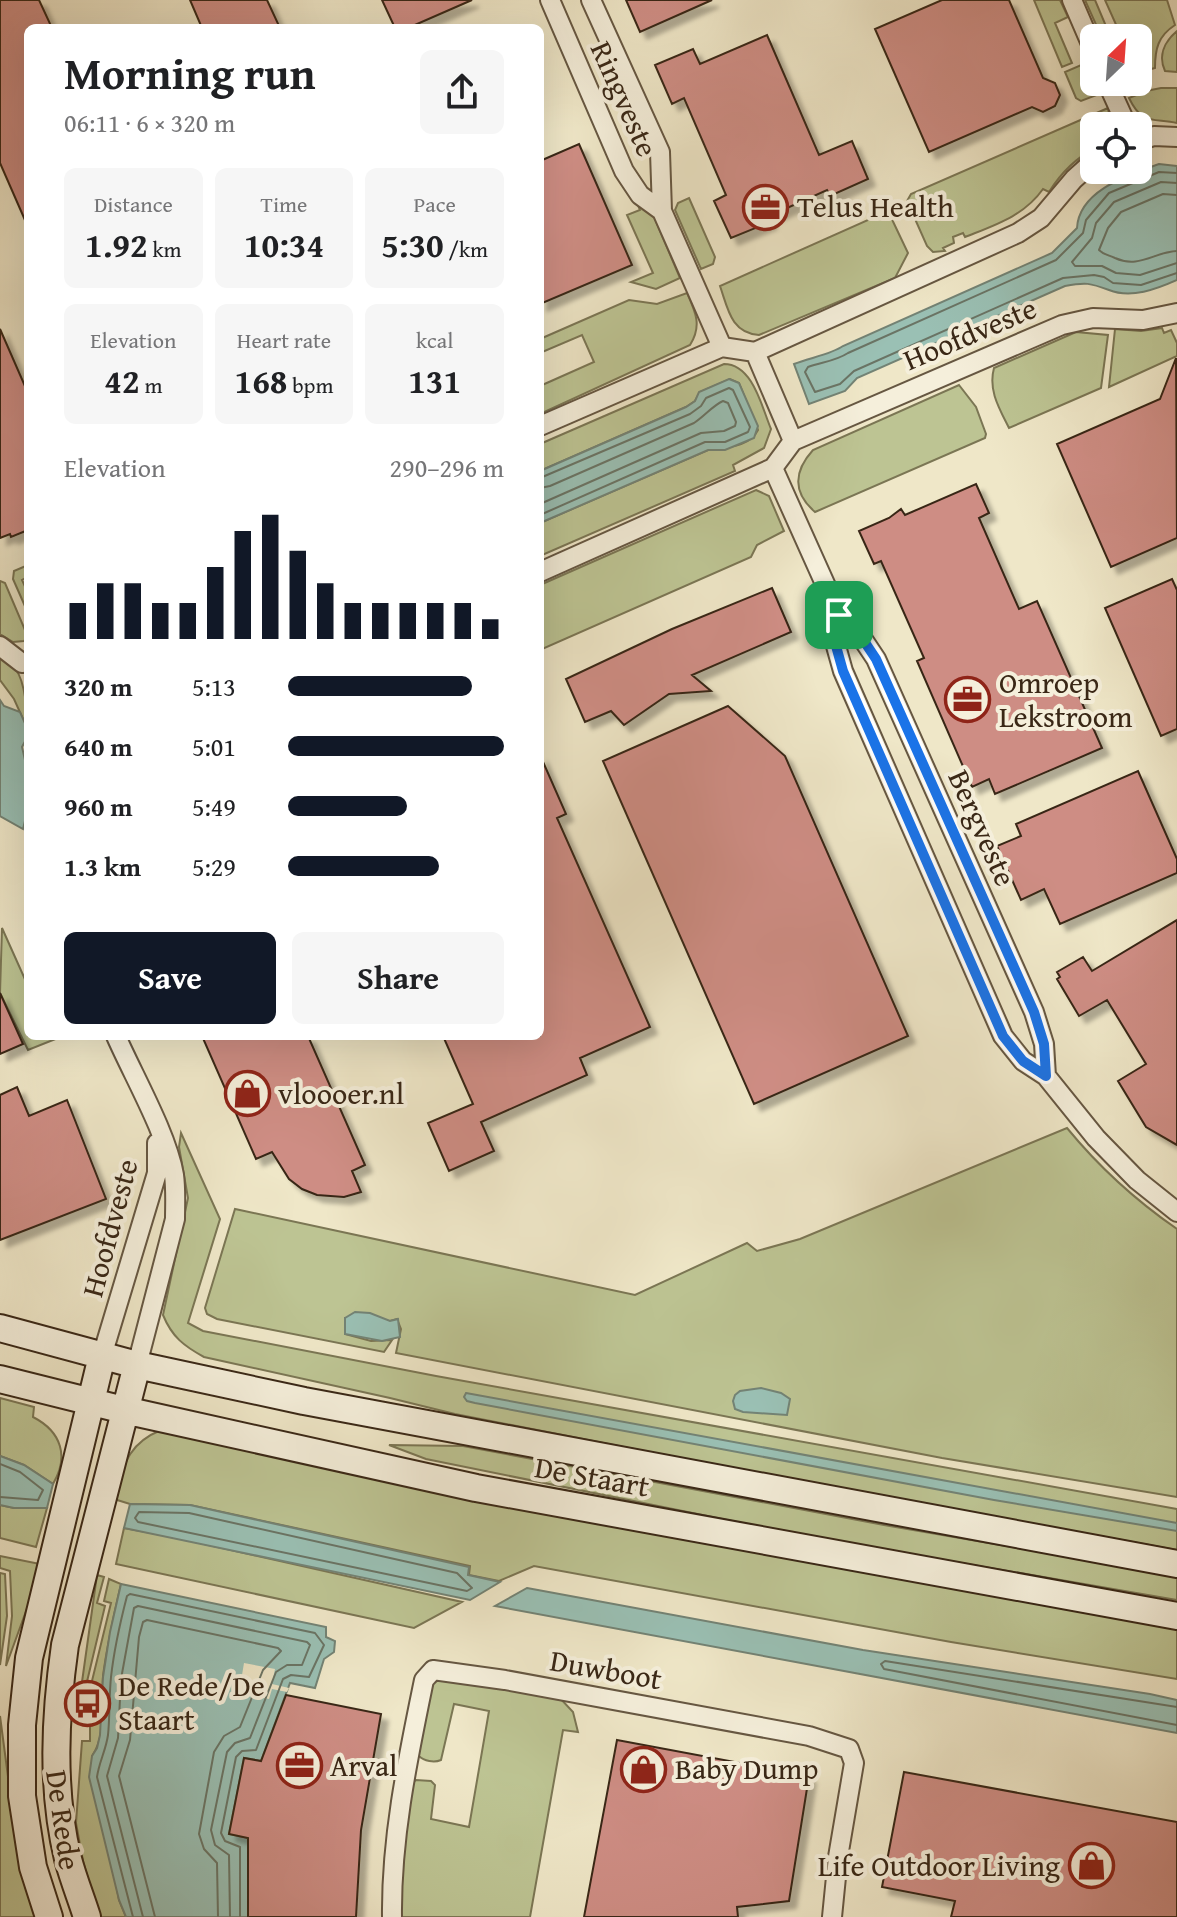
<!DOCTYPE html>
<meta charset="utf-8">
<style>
body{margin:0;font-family:"Gentium Book Plus",serif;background:#f6f6f6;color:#202124;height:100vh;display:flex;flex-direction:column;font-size:30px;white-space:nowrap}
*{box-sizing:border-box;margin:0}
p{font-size:26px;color:#757577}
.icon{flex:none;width:44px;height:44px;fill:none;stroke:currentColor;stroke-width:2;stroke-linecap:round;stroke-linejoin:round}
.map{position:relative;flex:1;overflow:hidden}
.panel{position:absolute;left:24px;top:24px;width:520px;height:1016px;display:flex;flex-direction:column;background:#fff;border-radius:12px;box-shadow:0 8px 32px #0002}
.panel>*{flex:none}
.needle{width:52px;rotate:25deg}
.fabs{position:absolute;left:1080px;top:24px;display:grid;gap:16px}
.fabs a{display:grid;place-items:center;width:72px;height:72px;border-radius:12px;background:#fff;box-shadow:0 8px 32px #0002;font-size:40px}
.pin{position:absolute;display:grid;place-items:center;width:68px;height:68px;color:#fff;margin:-34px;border-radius:16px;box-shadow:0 4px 12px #0006}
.round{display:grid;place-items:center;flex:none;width:84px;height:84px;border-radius:12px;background:#f6f6f6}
.overview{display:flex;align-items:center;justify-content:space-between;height:136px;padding:0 40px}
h1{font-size:44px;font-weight:700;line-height:60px}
.stats{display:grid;grid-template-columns:repeat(3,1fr);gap:12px;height:136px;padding:8px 40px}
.stats div{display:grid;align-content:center;border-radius:12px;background:#f6f6f6;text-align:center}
.stats b{font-size:34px;font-weight:700}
.stats small{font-size:22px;font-weight:400}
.stats p{font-size:22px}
.chart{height:224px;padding:16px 40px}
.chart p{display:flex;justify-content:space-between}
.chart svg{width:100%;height:144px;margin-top:8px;stroke:#111827;stroke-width:6}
.cta{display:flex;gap:16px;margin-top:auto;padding:16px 40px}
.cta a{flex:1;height:92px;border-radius:12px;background:#111827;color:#fff;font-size:32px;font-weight:700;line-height:92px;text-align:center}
.cta a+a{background:#f6f6f6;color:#202124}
ul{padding:0 40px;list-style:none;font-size:26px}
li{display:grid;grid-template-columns:128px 96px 1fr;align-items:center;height:60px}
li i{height:20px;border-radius:10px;background:#111827}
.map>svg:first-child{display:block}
</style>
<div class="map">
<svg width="1177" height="1917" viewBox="0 0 1177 1917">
<defs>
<filter id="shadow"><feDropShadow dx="7" dy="7" stdDeviation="2" flood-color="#0004"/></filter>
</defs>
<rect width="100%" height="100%" fill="#efe7c8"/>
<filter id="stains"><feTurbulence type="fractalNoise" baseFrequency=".0025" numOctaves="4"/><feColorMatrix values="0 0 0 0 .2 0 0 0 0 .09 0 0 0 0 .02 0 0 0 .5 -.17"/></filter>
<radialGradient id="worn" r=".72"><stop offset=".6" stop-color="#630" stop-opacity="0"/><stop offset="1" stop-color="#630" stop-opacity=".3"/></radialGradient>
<path fill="#bdc493" stroke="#7b7654" stroke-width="2" d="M 1034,0 L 1060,0 L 1068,17 L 1055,23 L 1072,63 L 1062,67 Z
M 1085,0 L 1095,0 L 1111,38 L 1102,38 Z
M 1105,0 L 1167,0 L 1175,25 C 1158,36 1155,49 1155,68 L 1151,69 L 1138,50 L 1138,38 L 1122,38 Z
M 1177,31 L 1177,72 L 1165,71 C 1158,56 1164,42 1177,31 Z
M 1088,62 L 1094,82 L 1097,82 L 1102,93 L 1081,101 L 1076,98 L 1065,72 Z
M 1161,88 L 1177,88 L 1177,123 C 1152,118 1142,125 1129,98 L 1146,91 Z
M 1108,108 L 1111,126 L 1094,126 L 1094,149 C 1074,159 1061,173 1049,192 L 1043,189 C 1024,216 995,225 965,237 L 963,233 L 953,237 L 954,243 L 943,248 L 945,251 L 933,252 L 927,246 L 907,201 L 911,194 Z
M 689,198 L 715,257 L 713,264 L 701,269 L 675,210 L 678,203 Z
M 637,203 L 652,212 L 680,278 L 656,289 L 631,282 L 653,273 L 627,215 L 640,210 Z
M 888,211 L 908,253 L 895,278 L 759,335 C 731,333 728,309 720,286 Z
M 687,293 C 696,313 702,326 690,345 L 540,414 L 540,386 L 594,362 L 582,335 L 540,353 L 540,339 L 629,300 L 657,304 Z
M 1162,328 L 1164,333 L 1171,330 L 1177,343 L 1177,356 L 1109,387 L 1115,329 L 1141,331 Z
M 1076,332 L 1108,335 L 1101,388 L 1009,428 C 999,408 988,390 994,368 Z
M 724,364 C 753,364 762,408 771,429 L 764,448 L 733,465 L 735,471 L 540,556 L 540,523 L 708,450 C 725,447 749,448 758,430 L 739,383 L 730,379 L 700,392 L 695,401 L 686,407 L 540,471 L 540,444 Z
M 959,385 L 976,407 L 986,434 L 985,438 L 815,512 C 792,492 794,471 813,450 Z
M 756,490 L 769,496 L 784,531 L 757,545 L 751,557 L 540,650 L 540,585 Z
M 28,565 L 28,577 L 22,580 L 28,593 L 28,613 L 13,579 L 14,571 Z
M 0,581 L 5,583 L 28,637 L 24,641 L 13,642 L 0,634 Z
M 0,658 C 5,661 12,665 16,670 C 25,681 28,716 28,730 L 14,699 L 0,680 Z
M 2,928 L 28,986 L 28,1036 L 63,1036 L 28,1050 L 0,993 Z
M 1067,1128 C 1099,1167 1135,1200 1177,1229 L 1177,1497 L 942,1458 L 396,1353 L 401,1329 L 397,1319 L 390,1321 L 345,1318 L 345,1334 L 371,1341 L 392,1340 L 384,1352 L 217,1319 L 207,1314 L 205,1308 L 235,1209 L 635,1295 L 747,1243 L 757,1251 L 800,1239 Z
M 181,1133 L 220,1219 L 188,1323 L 203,1331 L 436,1376 L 1177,1509 L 1177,1550 L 812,1484 L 455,1414 L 390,1398 L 204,1357 C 184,1346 172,1337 163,1315 L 188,1198 L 179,1147 Z
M 0,1398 L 34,1407 L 33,1417 C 62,1432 69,1457 53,1484 L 24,1465 L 0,1456 Z
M 161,1430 L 1177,1624 L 1177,1679 L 951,1642 L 534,1566 L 499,1581 L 469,1575 L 470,1566 L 190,1505 L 130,1504 L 114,1499 C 124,1465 127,1444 161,1430 Z
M 389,1445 L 463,1446 L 884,1525 L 1177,1575 L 1177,1600 L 816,1538 L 426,1459 Z
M 0,1505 L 14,1508 L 47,1508 L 36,1547 L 0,1538 Z
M 124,1528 L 173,1537 L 462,1602 L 414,1628 L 116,1564 Z
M 0,1556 L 40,1564 L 33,1592 L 6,1666 L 12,1616 L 10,1571 L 0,1568 Z
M 0,1573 L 5,1574 L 7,1616 L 0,1665 Z
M 97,1575 L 104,1577 L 97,1603 L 105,1606 L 85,1690 L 81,1689 Z
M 109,1579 L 121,1584 C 114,1614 107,1645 103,1676 C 101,1701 107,1735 92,1756 L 119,1900 L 126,1917 L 99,1917 L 83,1861 L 76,1823 L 82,1741 L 90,1741 L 90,1689 L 111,1603 L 104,1601 Z
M 440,1679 L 558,1696 L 573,1712 L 578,1732 L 563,1730 L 530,1917 L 400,1917 L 401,1870 L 411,1784 L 416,1780 L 431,1781 L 435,1785 L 431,1819 L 469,1827 L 489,1711 L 454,1704 L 441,1760 C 434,1763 424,1761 419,1756 L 419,1748 L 431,1685 Z
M 0,1716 L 14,1822 L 37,1917 L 0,1917 Z"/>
<path fill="#9ac0b4" stroke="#738375" stroke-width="2" d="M 1159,164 L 1177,166 L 1177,280 C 1157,289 1131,299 1109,290 C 1090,283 1086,282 1065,286 L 857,378 L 845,391 L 809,404 L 794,364 C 809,358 832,354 843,346 L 1052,253 L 1077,228 C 1079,190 1129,175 1159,164 Z
M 729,379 L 739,383 L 758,426 L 754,438 L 725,450 L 708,450 L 540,523 L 540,471 L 686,407 L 695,401 L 699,392 Z
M 0,700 L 4,706 L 20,712 L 28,730 L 28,736 L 22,747 L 28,773 L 28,809 L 23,829 L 0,816 Z
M 355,1312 L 370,1313 L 390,1321 L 398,1319 L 400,1337 L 382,1341 L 345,1334 L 345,1318 Z
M 761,1388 L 781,1393 L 790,1399 L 787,1415 L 743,1412 L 735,1409 L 733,1401 L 735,1395 L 740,1391 Z
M 466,1393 L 1177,1523 L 1177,1531 L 994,1500 L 475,1403 L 467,1401 L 464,1397 Z
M 0,1456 L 24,1465 L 53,1484 L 47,1508 L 14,1508 L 0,1505 Z
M 130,1504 L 190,1505 L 469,1567 L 468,1575 L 500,1582 L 470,1600 L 124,1528 Z
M 121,1584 L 326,1627 L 326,1637 L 335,1641 L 334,1652 L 324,1659 L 315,1688 L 290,1683 L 261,1761 L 244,1758 L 229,1834 L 248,1838 L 248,1917 L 126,1917 L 119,1900 L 89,1777 L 92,1756 L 97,1748 L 100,1735 L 103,1677 L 110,1632 Z
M 527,1588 L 863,1650 L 1150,1694 L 1177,1700 L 1177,1733 L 495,1606 Z"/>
<path fill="#efe7c8" d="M 244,1663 L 275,1669 L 272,1684 L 289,1688 L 287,1692 L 272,1689 L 269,1699 L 239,1693 Z"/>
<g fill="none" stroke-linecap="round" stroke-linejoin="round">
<path stroke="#6a7465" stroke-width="2" d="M 1177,173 L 1159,172 L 1109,193 L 1086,220 L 1083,233 L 1056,260 L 848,353 C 836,361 822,362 808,367 L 805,372 L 815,392 L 840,384 L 854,371 L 1063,278 L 1094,275 L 1104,277 L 1113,283 L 1141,285 L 1177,273
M 1177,183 L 1161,182 L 1114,202 L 1096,223 L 1092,238 L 1072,262 L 1075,266 L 1102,266 L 1116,273 L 1140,275 L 1177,263
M 1177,195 L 1163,194 L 1121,212 L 1108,228 L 1099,250 C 1104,255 1109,255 1115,258 C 1139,269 1154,252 1177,251
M 540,478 L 690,414 L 701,406 L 706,398 L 729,388 L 733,390 L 750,427 L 748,432 L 725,442 L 705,442 L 540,515
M 540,488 L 550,486 L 694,423 C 705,416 712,406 723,401 L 728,403 L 736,422 L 735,426 L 724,431 L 701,433 L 540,504
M 0,1464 L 20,1472 L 43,1490 L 38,1500 L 0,1497
M 139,1512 L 189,1513 L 457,1573 L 472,1588 L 467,1591 L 138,1522 L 135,1518 Z
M 1177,1707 L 885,1661 L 881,1664 L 884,1669 L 1177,1725
M 133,1917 L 97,1777 C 99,1762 106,1750 108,1735 C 110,1716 109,1696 111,1677 C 114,1650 120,1623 127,1596 L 130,1594 L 315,1633 L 324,1645 L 309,1677 L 291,1675 L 283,1679 L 256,1750 L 242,1751 L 236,1757 L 221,1833 L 225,1841 L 240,1847 L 240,1917
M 143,1917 L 107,1776 L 118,1738 L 121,1679 L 134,1608 L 138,1606 L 307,1642 L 310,1645 L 302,1665 L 287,1665 L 276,1672 L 250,1738 L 235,1743 L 227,1752 L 211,1830 L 215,1845 L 229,1855 L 230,1917
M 155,1917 L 119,1776 L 130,1740 L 139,1637 L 143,1622 L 147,1620 L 278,1648 L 281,1651 L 263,1670 L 240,1727 L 224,1736 L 214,1752 L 199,1834 L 204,1849 L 217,1863 L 218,1917"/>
</g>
<path fill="#ce8d84" stroke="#392716" stroke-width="2" filter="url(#shadow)" d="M 0,0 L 39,0 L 52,28 L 28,28 L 28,227 L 0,163 Z
M 190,0 L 267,0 L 280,28 L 202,28 Z
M 382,0 L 472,0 L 408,28 L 395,28 Z
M 626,0 L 712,0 L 640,32 Z
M 942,0 L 1009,0 L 1043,78 L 1055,83 L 1060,95 L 1055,106 L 1043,112 L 1032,107 L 929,152 L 875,29 Z
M 767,35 L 819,155 L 852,141 L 868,179 L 830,196 L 827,190 L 767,217 L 770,222 L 731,238 L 714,201 L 726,195 L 684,98 L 672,104 L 655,65 L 693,49 L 700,64 Z
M 579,144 L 632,265 L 540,304 L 540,161 Z
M 0,329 L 28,393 L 28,530 L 11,537 L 10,534 L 0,538 Z
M 1176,358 L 1177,538 L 1111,567 L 1057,444 L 1160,399 Z
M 976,484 L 989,513 L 979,518 L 1019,609 L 1037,601 L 1102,748 L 995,794 L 989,779 L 972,787 L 917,661 L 924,658 L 881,561 L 874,564 L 859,531 L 889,518 L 901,509 L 905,515 Z
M 1172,579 L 1177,590 L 1177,729 L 1161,736 L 1105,608 Z
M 772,588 L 791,632 L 692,675 L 711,691 L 669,694 L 624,725 L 611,711 L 585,722 L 566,679 L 672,629 Z
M 728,706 L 785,756 L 908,1036 L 754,1104 L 603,761 Z
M 540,755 L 566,814 L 557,818 L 650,1027 L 580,1058 L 587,1075 L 481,1122 L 494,1151 L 449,1171 L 428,1123 L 473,1104 L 443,1036 L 540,1036 Z
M 1138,771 L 1177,859 L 1177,873 L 1060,924 L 1044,889 L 1021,900 L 997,846 L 1021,836 L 1016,824 Z
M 1177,920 L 1177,1145 L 1146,1127 L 1118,1081 L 1146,1064 L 1107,1000 L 1079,1016 L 1057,979 L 1060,977 L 1057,972 L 1083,957 L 1092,971 Z
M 0,993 L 23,1044 L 0,1054 Z
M 202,1036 L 308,1036 L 365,1165 L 352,1171 L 361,1192 L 344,1197 L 317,1195 L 302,1189 L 289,1179 L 272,1152 L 256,1159 Z
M 17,1087 L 29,1116 L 67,1100 L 106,1199 L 0,1240 L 0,1095 Z
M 286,1695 L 381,1714 L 361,1830 L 356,1917 L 248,1917 L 248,1838 L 229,1834 L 244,1758 L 261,1761 Z
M 617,1740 L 809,1776 L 789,1901 L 737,1907 L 738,1917 L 584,1917 Z
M 904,1772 L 1177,1822 L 1177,1917 L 951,1917 L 955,1901 L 882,1887 Z"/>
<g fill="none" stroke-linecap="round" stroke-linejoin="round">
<defs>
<path id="minor" d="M 550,0 L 624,171 L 640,195 L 662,211
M 591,0 L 660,152 L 662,211 L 722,347
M 1072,0 L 1094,51
M 1107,82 L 1127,126
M 1138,141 L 1154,136 L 1177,137
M 755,352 L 793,441
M 540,426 L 722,347 L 755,352 L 1018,233 L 1041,218 L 1074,179 L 1094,161
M 773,468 L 839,615 L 860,635 L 876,659 L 1034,1012 L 1044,1044 L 1046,1076
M 540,572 L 773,468 L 793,441 L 1062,325 L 1093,318 L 1143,320 L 1177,313
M 839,615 L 836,646 L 843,671 L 1003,1036 L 1023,1061 L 1046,1076 L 1096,1138 L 1137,1180 L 1177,1212
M 0,646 L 22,663
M 116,1036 C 133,1075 167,1134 174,1175 C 176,1190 175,1205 175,1219 L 137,1365
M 102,1356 L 157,1173 L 157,1143
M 392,1917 C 391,1837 408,1758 424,1680 L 433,1670 L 505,1680 L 809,1736 L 849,1749 L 854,1763 L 838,1857 L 832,1917"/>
<path id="secondary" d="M 0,1328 L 137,1365 L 304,1401 L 1177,1564
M 0,1379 L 124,1410 L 476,1488 L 1177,1616
M 49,1917 L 33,1867 L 22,1796 L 22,1725 L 29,1658 L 102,1356
M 87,1917 C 81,1898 73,1878 68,1859 C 51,1789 55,1715 65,1645 L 137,1365"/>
</defs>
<use href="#minor" stroke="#665742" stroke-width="22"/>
<use href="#secondary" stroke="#392716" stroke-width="30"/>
<use href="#minor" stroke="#f5efdb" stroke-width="18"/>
<use href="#secondary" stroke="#f5efdb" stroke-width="26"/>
</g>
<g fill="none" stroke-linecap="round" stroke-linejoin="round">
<defs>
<path id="route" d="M 839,615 L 860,635 L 876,659 L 1034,1012 L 1044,1044 L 1046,1076 L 1023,1061 L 1003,1036 L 843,671 L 836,646 Z"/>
</defs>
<use href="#route" stroke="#fff" stroke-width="16"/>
<use href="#route" stroke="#1a73e8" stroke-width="10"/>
</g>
<defs>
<symbol id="office-ring" viewBox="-11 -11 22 22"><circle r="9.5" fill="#f5efdb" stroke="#8f2418" stroke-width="1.5"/><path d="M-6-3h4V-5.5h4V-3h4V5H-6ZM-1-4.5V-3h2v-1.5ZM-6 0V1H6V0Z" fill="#8f2418"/></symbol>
<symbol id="shop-ring" viewBox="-11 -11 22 22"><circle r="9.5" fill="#f5efdb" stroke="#8f2418" stroke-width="1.5"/><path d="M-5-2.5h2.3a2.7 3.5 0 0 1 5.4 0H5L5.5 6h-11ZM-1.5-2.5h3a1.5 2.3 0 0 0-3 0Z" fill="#8f2418"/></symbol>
<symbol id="bus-ring" viewBox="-11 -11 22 22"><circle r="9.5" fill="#f5efdb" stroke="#8f2418" stroke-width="1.5"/><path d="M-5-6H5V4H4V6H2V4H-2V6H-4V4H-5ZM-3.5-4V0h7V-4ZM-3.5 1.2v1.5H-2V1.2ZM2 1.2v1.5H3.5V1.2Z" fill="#8f2418"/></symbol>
</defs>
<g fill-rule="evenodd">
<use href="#office-ring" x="740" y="182" width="51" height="51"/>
<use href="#office-ring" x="942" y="674" width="51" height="51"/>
<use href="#shop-ring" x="222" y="1068" width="51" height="51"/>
<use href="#bus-ring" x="62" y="1678" width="51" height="51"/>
<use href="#office-ring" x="274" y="1740" width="51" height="51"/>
<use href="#shop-ring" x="618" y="1744" width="51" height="51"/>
<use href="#shop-ring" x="1066" y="1840" width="51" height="51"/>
</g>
<g text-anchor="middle" stroke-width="8" stroke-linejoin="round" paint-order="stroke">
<g font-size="30" fill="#392716" stroke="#f5efdb">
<text transform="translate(624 99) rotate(66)" y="10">Ringveste</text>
<text transform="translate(970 334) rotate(-23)" y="10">Hoofdveste</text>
<text transform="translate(982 828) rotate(66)" y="10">Bergveste</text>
<text transform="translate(110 1228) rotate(-75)" y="10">Hoofdveste</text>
<text transform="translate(592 1477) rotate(10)" y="10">De Staart</text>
<text transform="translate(606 1670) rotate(10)" y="10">Duwboot</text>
<text transform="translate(63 1820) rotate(82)" y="10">De Rede</text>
</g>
<g font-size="30" fill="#392716" stroke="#f5efdb" text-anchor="start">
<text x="797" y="217">Telus Health</text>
<text x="999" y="693">Omroep<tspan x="999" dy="34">Lekstroom</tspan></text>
<text x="278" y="1104">vloooer.nl</text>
<text x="118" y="1696">De Rede/De<tspan x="118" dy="34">Staart</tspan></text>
<text x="330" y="1776">Arval</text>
<text x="675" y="1779">Baby Dump</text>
<text x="1060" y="1876" text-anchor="end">Life Outdoor Living</text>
</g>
</g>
<rect width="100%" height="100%" filter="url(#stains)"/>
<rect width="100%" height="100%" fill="url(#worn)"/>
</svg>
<div class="fabs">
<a><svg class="needle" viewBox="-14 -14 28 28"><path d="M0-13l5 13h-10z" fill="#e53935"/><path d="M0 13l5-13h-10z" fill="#757577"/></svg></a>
<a><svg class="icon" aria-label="locate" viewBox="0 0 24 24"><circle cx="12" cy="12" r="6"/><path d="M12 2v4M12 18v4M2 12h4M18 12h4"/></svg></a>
</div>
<div class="pin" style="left:839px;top:615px;background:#1e9e55"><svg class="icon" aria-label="arrive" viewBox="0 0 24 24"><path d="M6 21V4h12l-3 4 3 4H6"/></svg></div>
<section class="panel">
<div class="overview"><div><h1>Morning run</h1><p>06:11 · 6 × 320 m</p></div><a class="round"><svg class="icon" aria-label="share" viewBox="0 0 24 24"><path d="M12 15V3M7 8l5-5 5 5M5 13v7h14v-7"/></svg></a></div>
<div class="stats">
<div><p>Distance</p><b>1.92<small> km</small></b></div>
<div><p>Time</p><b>10:34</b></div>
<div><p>Pace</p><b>5:30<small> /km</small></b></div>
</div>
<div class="stats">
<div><p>Elevation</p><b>42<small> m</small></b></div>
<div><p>Heart rate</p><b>168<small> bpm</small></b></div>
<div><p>kcal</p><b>131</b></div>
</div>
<div class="chart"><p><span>Elevation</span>290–296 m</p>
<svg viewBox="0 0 160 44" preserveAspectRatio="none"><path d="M5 44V33M15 44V27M25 44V27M35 44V33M45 44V33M55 44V22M65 44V11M75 44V6M85 44V17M95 44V27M105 44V33M115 44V33M125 44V33M135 44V33M145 44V33M155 44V38"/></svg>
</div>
<ul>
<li><b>320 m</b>5:13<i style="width:85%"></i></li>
<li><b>640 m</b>5:01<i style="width:100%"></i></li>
<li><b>960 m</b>5:49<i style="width:55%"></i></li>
<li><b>1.3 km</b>5:29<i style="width:70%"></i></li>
</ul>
<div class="cta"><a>Save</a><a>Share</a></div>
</section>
</div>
